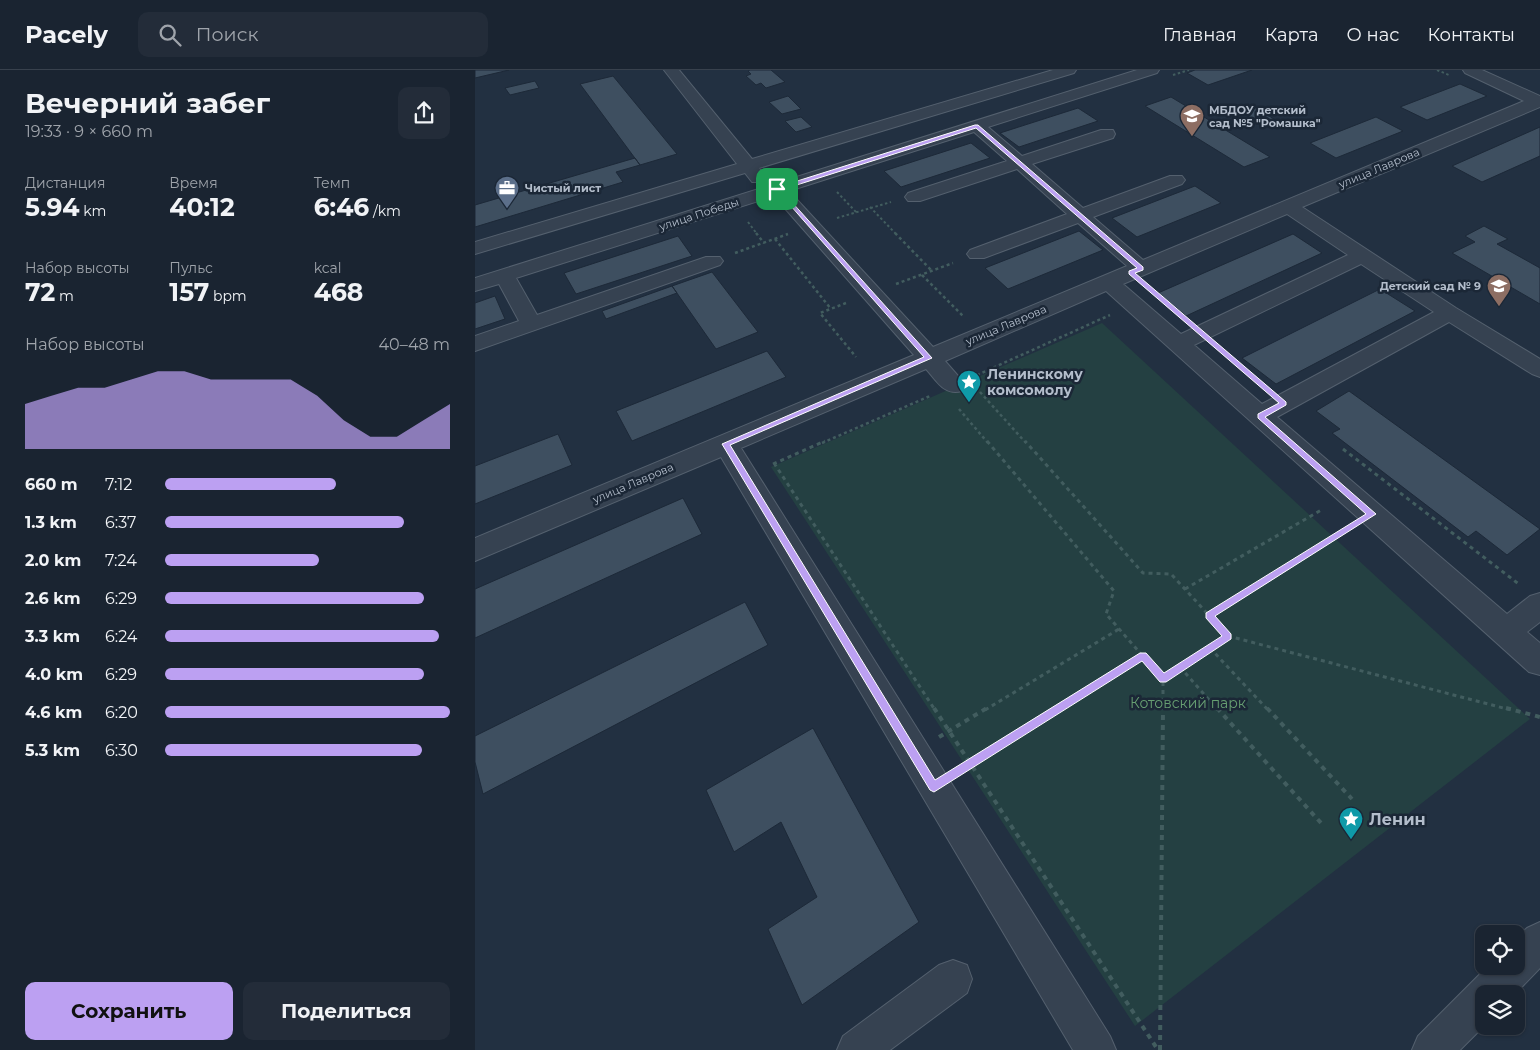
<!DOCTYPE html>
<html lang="ru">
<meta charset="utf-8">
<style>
body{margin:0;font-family:Montserrat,sans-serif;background:#232c39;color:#f1f3f6;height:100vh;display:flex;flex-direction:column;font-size:19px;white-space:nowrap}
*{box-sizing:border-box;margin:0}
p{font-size:16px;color:#9fa4ab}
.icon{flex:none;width:28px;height:28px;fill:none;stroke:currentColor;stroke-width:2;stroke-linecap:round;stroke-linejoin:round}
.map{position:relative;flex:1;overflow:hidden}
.panel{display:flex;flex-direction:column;background:#1a2431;width:475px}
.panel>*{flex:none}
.tools{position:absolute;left:1000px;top:855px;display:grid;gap:10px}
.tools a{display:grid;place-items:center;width:50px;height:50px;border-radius:10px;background:#1a2431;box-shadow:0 1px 4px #0004,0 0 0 1px #38414d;font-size:25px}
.pin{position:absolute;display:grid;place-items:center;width:42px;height:42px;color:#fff;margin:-21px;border-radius:10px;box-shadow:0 2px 8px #0006}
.round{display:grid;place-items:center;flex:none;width:52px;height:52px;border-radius:10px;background:#232c39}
.overview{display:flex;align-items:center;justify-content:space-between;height:85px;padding:0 25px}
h1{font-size:28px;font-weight:700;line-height:38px}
.figures{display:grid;grid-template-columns:repeat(3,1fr);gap:8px;height:85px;padding:5px 25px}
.figures div{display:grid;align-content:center}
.figures b{font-size:25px;font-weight:700}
.figures small{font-size:14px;font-weight:400}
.figures p{font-size:14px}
.chart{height:140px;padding:10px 25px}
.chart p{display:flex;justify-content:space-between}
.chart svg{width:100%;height:90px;margin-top:5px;fill:#bca0f2;opacity:.7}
.cta{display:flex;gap:10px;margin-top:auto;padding:10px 25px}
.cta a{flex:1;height:58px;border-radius:10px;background:#bca0f2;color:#111;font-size:20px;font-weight:700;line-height:58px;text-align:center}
.cta a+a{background:#232c39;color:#f1f3f6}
ul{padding:0 25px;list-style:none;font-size:16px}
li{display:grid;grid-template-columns:80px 60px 1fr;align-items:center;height:38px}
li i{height:12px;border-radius:6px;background:#bca0f2}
header{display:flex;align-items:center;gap:30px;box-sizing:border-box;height:70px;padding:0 25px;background:#1a2431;border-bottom:1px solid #38414d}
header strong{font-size:24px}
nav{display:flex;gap:28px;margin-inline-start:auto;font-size:18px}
.search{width:350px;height:45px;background:#232c39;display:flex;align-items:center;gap:12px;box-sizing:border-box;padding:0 18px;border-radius:10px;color:#9fa4ab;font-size:19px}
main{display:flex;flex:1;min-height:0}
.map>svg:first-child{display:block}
</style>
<header>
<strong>Pacely</strong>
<div class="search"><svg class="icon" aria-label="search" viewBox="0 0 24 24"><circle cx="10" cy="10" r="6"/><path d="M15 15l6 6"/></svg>Поиск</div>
<nav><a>Главная</a><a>Карта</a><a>О нас</a><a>Контакты</a></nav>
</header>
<main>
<section class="panel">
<div class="overview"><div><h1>Вечерний забег</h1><p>19:33 · 9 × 660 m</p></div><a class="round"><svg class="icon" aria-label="share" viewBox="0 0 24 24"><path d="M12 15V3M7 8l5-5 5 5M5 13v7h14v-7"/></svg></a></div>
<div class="figures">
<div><p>Дистанция</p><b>5.94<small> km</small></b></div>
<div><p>Время</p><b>40:12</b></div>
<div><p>Темп</p><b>6:46<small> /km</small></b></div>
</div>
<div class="figures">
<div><p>Набор высоты</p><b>72<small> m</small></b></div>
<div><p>Пульс</p><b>157<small> bpm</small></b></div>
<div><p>kcal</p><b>468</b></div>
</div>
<div class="chart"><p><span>Набор высоты</span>40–48 m</p>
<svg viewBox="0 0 160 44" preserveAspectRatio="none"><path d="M0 44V22L10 18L20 14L30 14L40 10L50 6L60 6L70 10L80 10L90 10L100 10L110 18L120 30L130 38L140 38L150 30L160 22V44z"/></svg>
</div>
<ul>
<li><b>660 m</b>7:12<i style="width:60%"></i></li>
<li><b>1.3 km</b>6:37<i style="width:84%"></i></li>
<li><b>2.0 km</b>7:24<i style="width:54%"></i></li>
<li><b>2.6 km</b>6:29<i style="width:91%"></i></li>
<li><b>3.3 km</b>6:24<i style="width:96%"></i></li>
<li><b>4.0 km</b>6:29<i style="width:91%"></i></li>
<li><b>4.6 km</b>6:20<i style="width:100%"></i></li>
<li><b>5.3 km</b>6:30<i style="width:90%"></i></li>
</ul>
<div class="cta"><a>Сохранить</a><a>Поделиться</a></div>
</section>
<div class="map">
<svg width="1065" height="980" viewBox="0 0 1065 980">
<rect width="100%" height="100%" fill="#223041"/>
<path fill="#244042" d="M 627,253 L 1055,649 L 660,956 L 296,397 Z"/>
<path fill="#3e4f60" stroke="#1d2938" d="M 0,0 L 34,0 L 0,8 Z
M 296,0 L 310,12 L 291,18 L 286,13 L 281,15 L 271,6 L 276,4 L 273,1 L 275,0 Z
M 720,0 L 777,0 L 733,15 L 712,3 Z
M 138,6 L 202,84 L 165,95 L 105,14 Z
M 60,11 L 64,18 L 35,25 L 30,18 Z
M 985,14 L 1012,26 L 952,50 L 925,37 Z
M 313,26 L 326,39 L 307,44 L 294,32 Z
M 696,27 L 795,87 L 769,97 L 670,36 Z
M 779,37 L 804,52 L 791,57 L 766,42 Z
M 603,38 L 623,51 L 544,77 L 525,63 Z
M 326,47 L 337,57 L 321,62 L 310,51 Z
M 901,47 L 928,61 L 861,88 L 835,73 Z
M 1065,57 L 1065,86 L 1007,112 L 977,96 Z
M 496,73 L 515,88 L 426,117 L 409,101 Z
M 160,88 L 165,95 L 141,102 L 148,112 L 0,157 L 0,135 Z
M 720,116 L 746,133 L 662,167 L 637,148 Z
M 1009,156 L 1033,169 L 1022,174 L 1065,198 L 1065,234 L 977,183 L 1000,172 L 990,166 Z
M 604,161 L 628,180 L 533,219 L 510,198 Z
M 818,164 L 847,183 L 711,246 L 683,223 Z
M 203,166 L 217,186 L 101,224 L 89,203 Z
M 237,202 L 283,262 L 241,279 L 197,216 Z
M 197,216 L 202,223 L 131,249 L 127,241 Z
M 905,219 L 940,241 L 801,314 L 767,288 Z
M 20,226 L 30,249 L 0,259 L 0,233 Z
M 292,281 L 311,307 L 157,371 L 141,341 Z
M 874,321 L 1065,459 L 1032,485 L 1001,461 L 993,467 L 857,363 L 865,359 L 841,341 Z
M 83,364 L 97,395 L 0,434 L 0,396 Z
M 208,428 L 227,464 L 0,568 L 0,519 Z
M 270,532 L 293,575 L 8,724 L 0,692 L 0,666 Z
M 338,658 L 444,852 L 327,935 L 293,859 L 342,827 L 306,752 L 259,782 L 231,720 Z"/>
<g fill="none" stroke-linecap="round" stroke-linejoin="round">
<defs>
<path id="minor" d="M 189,0 L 204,0 L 277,89 L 578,0 L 601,0 L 599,3 L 284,98 L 292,108 L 289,112 L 277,112 L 270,103 L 0,184 L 0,172 L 262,94 Z
M 662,0 L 684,0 L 682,3 L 513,57 L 547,86 L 626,60 L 638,60 L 640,64 L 638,68 L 557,94 L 608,138 L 695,106 L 707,106 L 710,110 L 707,114 L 618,147 L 668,190 L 1049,31 L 990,3 L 988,0 L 1007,0 L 1065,26 L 1065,37 L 827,137 L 981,238 L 1065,289 L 1065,307 L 1057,304 L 974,252 L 802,347 L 1032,544 L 1055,526 L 1065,523 L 1065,552 L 1052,562 L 1065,573 L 1065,605 L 1054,602 L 631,221 L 470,291 L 491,315 L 487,321 C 469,326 462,311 451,299 L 266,378 L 635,966 L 641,980 L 598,980 L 246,387 L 0,491 L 0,468 L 439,285 L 299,126 L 41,208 L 62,245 L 231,187 L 245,187 L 248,191 L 245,195 L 0,281 L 0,266 L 44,251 L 24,214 L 0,221 L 0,208 ZM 499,62 L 532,91 L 433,123 L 430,127 L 433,131 L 445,131 L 542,99 L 592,144 L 495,180 L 492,184 L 495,188 L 509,188 L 603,153 L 652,196 L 458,277 L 314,121 ZM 812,144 L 873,185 L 706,264 L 648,214 ZM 886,194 L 959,242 L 787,334 L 719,275 Z
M 1065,852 L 1065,898 L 1040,924 L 1009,924 L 1009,956 L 985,980 L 937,980 L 943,966 L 1013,896 L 1041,896 L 1041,868 L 1052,858 Z
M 478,890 L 492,895 L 497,909 L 492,923 L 415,980 L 362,980 L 368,966 L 464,895 Z"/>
</defs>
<use href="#minor" stroke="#54606e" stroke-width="2"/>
<path stroke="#425d5f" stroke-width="2" stroke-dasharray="2.5 2.5" stroke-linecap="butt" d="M 962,0 L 974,5
M 698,5 L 714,0
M 362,122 L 381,142
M 395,137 L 421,164
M 362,148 L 416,132
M 273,152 L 282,164"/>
<path stroke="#425d5f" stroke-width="2.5" stroke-dasharray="3 3" stroke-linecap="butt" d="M 281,163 L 289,173
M 420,163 L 457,201
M 300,169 L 356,239
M 260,183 L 313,164
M 447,205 L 489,247
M 421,214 L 478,193
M 371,233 L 345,243 L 381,287
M 502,305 L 635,245
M 505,322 L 551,373
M 484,339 L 513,373
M 347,373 L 455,326"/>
<path stroke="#425d5f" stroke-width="3" stroke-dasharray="4 4" stroke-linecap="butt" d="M 512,371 L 639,521 L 631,544 L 688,609 L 753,566 L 696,504 L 668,503 L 550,371
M 868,379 L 1045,515
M 299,393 L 460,640
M 298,394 L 350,371
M 710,519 L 848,439
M 734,546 L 872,460
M 753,566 L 1036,640
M 735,578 L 793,640
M 705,597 L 743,640
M 510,640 L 644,559
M 583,640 L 668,586
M 688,640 L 688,609"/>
<path stroke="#425d5f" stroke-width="4" stroke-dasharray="5 5" stroke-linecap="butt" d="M 459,638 L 683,980
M 742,638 L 846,753
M 792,638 L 877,729
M 1031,638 L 1065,647
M 464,667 L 512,638
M 486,700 L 585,638
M 685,980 L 688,638"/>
<use href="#minor" fill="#364251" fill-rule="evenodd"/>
</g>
<path fill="#bca0f2" stroke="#fff" fill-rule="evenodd" d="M 500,55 L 503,55 L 668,197 L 668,200 L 660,203 L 811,332 L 811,335 L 790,347 L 901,444 L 740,546 L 756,564 L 756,569 L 691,612 L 685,612 L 667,591 L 459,722 L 455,720 L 247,374 L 449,287 L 300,118 ZM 501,58 L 662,198 L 654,201 L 654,204 L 804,333 L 783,344 L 783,348 L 891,444 L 731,543 L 731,548 L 747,566 L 689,603 L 671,583 L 665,583 L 460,710 L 255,375 L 457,288 L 306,120 Z"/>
<defs>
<symbol id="school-pin" viewBox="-11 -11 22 30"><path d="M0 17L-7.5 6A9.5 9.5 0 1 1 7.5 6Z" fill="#8d6e63" stroke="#1b2736"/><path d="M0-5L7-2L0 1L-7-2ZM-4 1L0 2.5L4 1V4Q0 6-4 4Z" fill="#fff"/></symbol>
<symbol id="office-pin" viewBox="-11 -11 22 30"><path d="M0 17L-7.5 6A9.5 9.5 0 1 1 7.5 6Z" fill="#5c6f8a" stroke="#1b2736"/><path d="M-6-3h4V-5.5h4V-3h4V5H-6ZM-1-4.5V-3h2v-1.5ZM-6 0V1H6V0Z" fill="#fff"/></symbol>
<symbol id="sight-pin" viewBox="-11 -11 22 30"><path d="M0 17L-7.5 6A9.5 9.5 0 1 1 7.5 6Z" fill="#0f9aa8" stroke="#1b2736"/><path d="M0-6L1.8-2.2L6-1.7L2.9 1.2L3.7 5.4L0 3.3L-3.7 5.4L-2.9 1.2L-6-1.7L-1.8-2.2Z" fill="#fff"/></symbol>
</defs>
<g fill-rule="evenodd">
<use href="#school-pin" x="703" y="32" width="28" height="38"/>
<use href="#office-pin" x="18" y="104" width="28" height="38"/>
<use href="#school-pin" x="1010" y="202" width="28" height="38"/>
<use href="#sight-pin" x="480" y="298" width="28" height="38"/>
<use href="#sight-pin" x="862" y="735" width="28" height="38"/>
</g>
<g text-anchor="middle" stroke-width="5" stroke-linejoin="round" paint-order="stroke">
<g font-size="11" font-weight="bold" fill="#b3bdcb" stroke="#1b2736" text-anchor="start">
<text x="734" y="44">МБДОУ детский<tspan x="734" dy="13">сад №5 "Ромашка"</tspan></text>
<text x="50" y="122">Чистый лист</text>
<text x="1006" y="220" text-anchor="end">Детский сад № 9</text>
</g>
<g font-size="11" fill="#b3bdcb" stroke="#1b2736">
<text transform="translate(904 98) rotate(-23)" y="4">улица Лаврова</text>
<text transform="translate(224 144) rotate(-18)" y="4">улица Победы</text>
<text transform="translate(531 255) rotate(-23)" y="4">улица Лаврова</text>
<text transform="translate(158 413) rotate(-23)" y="4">улица Лаврова</text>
</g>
<g font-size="14" font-weight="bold" fill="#b3bdcb" stroke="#1b2736" text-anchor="start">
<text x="512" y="309">Ленинскому<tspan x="512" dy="16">комсомолу</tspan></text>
</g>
<g font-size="14" fill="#679f72" stroke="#1b2736">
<text x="713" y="638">Котовский парк</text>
</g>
<g font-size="16" font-weight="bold" fill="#b3bdcb" stroke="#1b2736" text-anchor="start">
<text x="894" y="755">Ленин</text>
</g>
</g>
</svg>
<div class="tools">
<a><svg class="icon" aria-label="locate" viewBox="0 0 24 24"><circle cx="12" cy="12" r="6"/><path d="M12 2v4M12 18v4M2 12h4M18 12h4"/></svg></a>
<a><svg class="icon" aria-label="layers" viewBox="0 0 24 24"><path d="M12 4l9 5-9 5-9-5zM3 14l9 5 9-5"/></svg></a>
</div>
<div class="pin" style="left:302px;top:119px;background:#1e9e55"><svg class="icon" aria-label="arrive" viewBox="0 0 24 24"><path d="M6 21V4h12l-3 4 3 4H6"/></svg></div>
</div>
</main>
